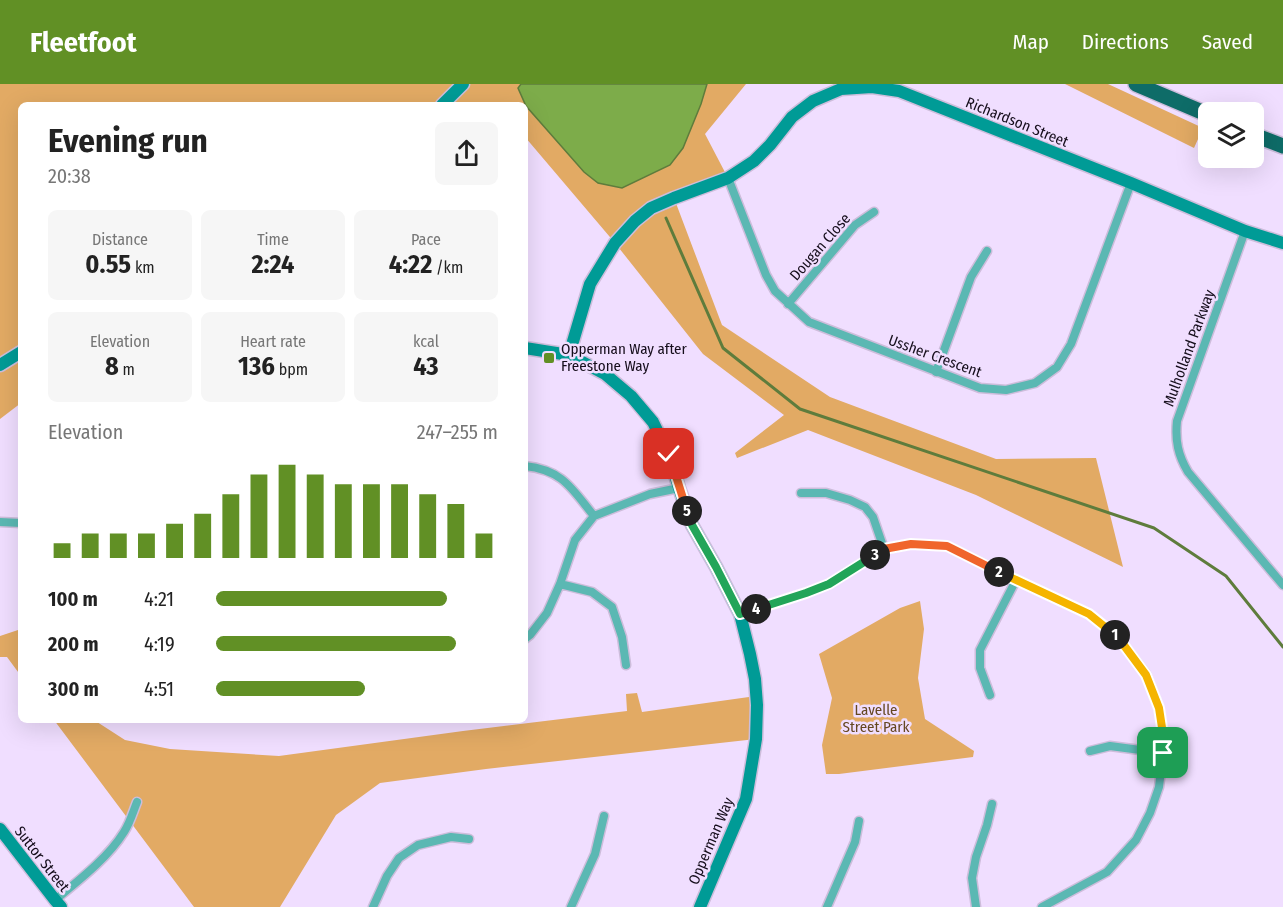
<!DOCTYPE html>
<meta charset="utf-8">
<style>
body{margin:0;font-family:"Fira Sans Condensed",sans-serif;background:#f6f6f6;color:#222;height:100vh;display:flex;flex-direction:column;font-size:22px;white-space:nowrap}
*{box-sizing:border-box;margin:0}
p{font-size:20px;color:#767676}
.icon{flex:none;width:33px;height:33px;fill:none;stroke:currentColor;stroke-width:2;stroke-linecap:round;stroke-linejoin:round}
.map{position:relative;flex:1;overflow:hidden}
.sheet{position:absolute;left:18px;top:18px;width:510px;height:621px;display:flex;flex-direction:column;background:#fff;border-radius:9px;box-shadow:0 6px 24px #0002}
.sheet>*{flex:none}
.fabs{position:absolute;left:1198px;top:18px;display:grid;gap:12px}
.fabs a{display:grid;place-items:center;width:66px;height:66px;border-radius:9px;background:#fff;box-shadow:0 6px 24px #0002;font-size:30px}
.pin{position:absolute;display:grid;place-items:center;width:51px;height:51px;color:#fff;margin:-26px;border-radius:12px;box-shadow:0 3px 9px #0006}
.km{position:absolute;width:30px;height:30px;margin:-15px;border-radius:50%;background:#222;color:#fff;font-size:16px;line-height:30px;text-align:center}
.round{display:grid;place-items:center;flex:none;width:63px;height:63px;border-radius:9px;background:#f6f6f6}
.summary{display:flex;align-items:center;justify-content:space-between;height:102px;padding:0 30px}
h1{font-size:33px;font-weight:700;line-height:45px}
.stats{display:grid;grid-template-columns:repeat(3,1fr);gap:9px;height:102px;padding:6px 30px}
.stats div{display:grid;align-content:center;border-radius:9px;background:#f6f6f6;text-align:center}
.stats b{font-size:26px;font-weight:700}
.stats small{font-size:16px;font-weight:400}
.stats p{font-size:16px}
.chart{height:168px;padding:12px 30px}
.chart p{display:flex;justify-content:space-between}
.chart svg{width:100%;height:108px;margin-top:6px;stroke:#619025;stroke-width:6}
ul{padding:0 30px;list-style:none;font-size:20px}
li{display:grid;grid-template-columns:96px 72px 1fr;align-items:center;height:45px}
li i{height:15px;border-radius:8px;background:#619025}
header{display:flex;align-items:center;gap:36px;box-sizing:border-box;height:84px;padding:0 30px;background:#619025;color:#fff}
header strong{font-size:28px}
nav{display:flex;gap:33px;margin-inline-start:auto;font-size:21px}
.map>svg:first-child{display:block}
</style>
<header>
<strong>Fleetfoot</strong>
<nav><a>Map</a><a>Directions</a><a>Saved</a></nav>
</header>
<div class="map">
<svg width="1283" height="823" viewBox="0 0 1283 823">
<rect width="100%" height="100%" fill="#f0deff"/>
<path fill="#e2aa64" d="M 0,0 L 746,0 L 705,50 L 728,94 L 674,114 L 722,241 L 830,313 L 996,375 L 1096,374 L 1123,483 L 976,411 L 808,346 L 737,374 L 735,369 L 784,331 L 703,270 L 615,159 L 525,53 L 525,21 L 21,21 L 21,319 L 0,335 Z
M 1065,0 L 1108,0 L 1203,44 L 1194,64 Z
M 920,517 L 924,545 L 918,594 L 925,635 L 974,667 L 973,673 L 839,690 L 826,690 L 822,661 L 832,614 L 819,570 L 900,524 Z
M 21,545 L 21,592 L 7,573 L 0,573 L 0,552 Z
M 637,609 L 642,628 L 756,612 L 756,655 L 486,685 L 380,699 L 336,731 L 280,823 L 194,823 L 54,636 L 94,636 L 125,656 L 170,665 L 279,672 L 463,647 L 627,627 L 626,610 Z"/>
<path fill="#7dac4a" stroke="#5e7c3c" stroke-width="1.5" d="M 521,0 L 707,0 L 701,20 L 683,64 L 670,81 L 622,104 L 598,99 L 584,88 L 526,22 L 518,4 Z"/>
<g fill="none" stroke-linecap="round" stroke-linejoin="round">
<path stroke="#5e7c3c" stroke-width="3" d="M 666,134 L 723,264 L 800,325 L 1154,444 L 1226,492 L 1283,563"/>
<defs>
<path id="street" d="M 728,94 L 766,191 L 775,207 L 809,238 L 980,304 L 1006,306 L 1035,299 L 1057,283 L 1071,260 L 1131,99
M 1245,147 L 1177,337 C 1175,357 1178,371 1188,388 L 1283,501
M 788,220 L 855,141 L 874,128
M 936,288 L 971,193 L 987,167
M 525,382 C 563,386 572,405 594,432
M 801,409 L 826,409 L 850,416 L 865,423 L 873,433 L 884,465
M 0,438 L 21,439
M 560,500 L 592,508 L 612,523 L 622,553 L 626,581
M 740,530 L 806,509 L 829,500 L 884,465 L 911,460 L 947,462 L 1016,496 L 1089,530 L 1120,556 L 1146,590 L 1159,624 L 1163,650 L 1163,669 L 1159,703 L 1150,729 L 1136,756 L 1107,788 L 1042,823
M 525,555 L 530,551 L 547,529 L 560,500 L 575,456 L 594,432 L 650,410 L 679,404
M 990,611 L 980,584 L 980,566 L 1016,496
M 1090,667 L 1110,662 L 1163,669
M 55,816 C 78,797 108,774 124,748 C 130,739 133,728 137,718
M 373,823 L 387,792 L 399,774 L 418,761 L 451,753 L 469,755
M 571,823 L 595,770 L 604,732
M 827,823 L 855,758 L 859,737
M 976,823 L 972,794 L 976,773 L 987,741 L 992,720"/>
<path id="secondary" d="M 442,21 L 463,0
M 525,264 L 569,271 L 605,290 L 631,312 L 653,338 L 669,371 L 679,404 L 692,441 L 716,483 L 740,530 L 750,570 L 755,595 L 757,621 L 756,655 L 746,715 L 700,823
M 569,271 L 590,200 L 615,159 L 635,137 L 651,124 L 674,114 L 728,94 L 754,77 L 770,61 L 792,33 L 813,17 L 841,5 L 872,3 L 899,7 L 1131,99 L 1245,147 L 1283,159
M 0,281 L 21,268
M 0,745 L 55,816 L 61,823"/>
<path id="highway" d="M 1136,0 L 1209,31
M 1254,51 L 1283,62"/>
</defs>
<use href="#street" stroke="#cdbddb" stroke-width="11"/>
<use href="#secondary" stroke="#cdbddb" stroke-width="15"/>
<use href="#highway" stroke="#cdbddb" stroke-width="18"/>
<use href="#street" stroke="#5bb8b3" stroke-width="8"/>
<use href="#secondary" stroke="#009b96" stroke-width="12"/>
<use href="#highway" stroke="#0e6c68" stroke-width="15"/>
</g>
<g fill="none" stroke-linecap="round" stroke-linejoin="round">
<defs>
<path id="split-1" d="M 1115,551 L 1120,556 L 1146,591 L 1159,624 L 1163,650 L 1163,669"/>
<path id="split-2" d="M 999,488 L 1089,530 L 1115,551"/>
<path id="split-3" d="M 875,471 L 884,465 L 911,460 L 947,462 L 999,488"/>
<path id="split-4" d="M 756,525 L 806,509 L 829,500 L 875,471"/>
<path id="split-5" d="M 687,427 L 692,441 L 716,483 L 740,530 L 756,525"/>
<path id="split-6" d="M 669,370 L 687,427"/>
</defs>
<use href="#split-1" stroke="#fff" stroke-width="12"/>
<use href="#split-2" stroke="#fff" stroke-width="12"/>
<use href="#split-3" stroke="#fff" stroke-width="12"/>
<use href="#split-4" stroke="#fff" stroke-width="12"/>
<use href="#split-5" stroke="#fff" stroke-width="12"/>
<use href="#split-6" stroke="#fff" stroke-width="12"/>
<use href="#split-1" stroke="#f5b400" stroke-width="8"/>
<use href="#split-2" stroke="#f5b400" stroke-width="8"/>
<use href="#split-3" stroke="#f0652b" stroke-width="8"/>
<use href="#split-4" stroke="#22a559" stroke-width="8"/>
<use href="#split-5" stroke="#22a559" stroke-width="8"/>
<use href="#split-6" stroke="#f0652b" stroke-width="8"/>
</g>
<rect fill="#619025" stroke="#f0deff" stroke-width="2" x="543" y="268" width="12" height="12" rx="3"/>
<g text-anchor="middle" stroke-width="5" stroke-linejoin="round" paint-order="stroke">
<g font-size="15" fill="#150d1b" stroke="#f0deff">
<text transform="translate(1017 38) rotate(22)" y="5">Richardson Street</text>
<text transform="translate(820 163) rotate(-49)" y="5">Dougan Close</text>
<text transform="translate(1189 264) rotate(-70)" y="5">Mulholland Parkway</text>
<text transform="translate(935 272) rotate(20)" y="5">Ussher Crescent</text>
<text transform="translate(711 757) rotate(-67)" y="5">Opperman Way</text>
<text transform="translate(42 775) rotate(52)" y="5">Suttor Street</text>
</g>
<g font-size="15" fill="#150d1b" stroke="#f0deff" text-anchor="start">
<text x="561" y="270">Opperman Way after<tspan x="561" dy="17">Freestone Way</tspan></text>
</g>
<g font-size="15" fill="#654721" stroke="#f0deff">
<text x="876" y="631">Lavelle<tspan x="876" dy="17">Street Park</tspan></text>
</g>
</g>
</svg>
<div class="fabs">
<a><svg class="icon" aria-label="layers" viewBox="0 0 24 24"><path d="M12 4l9 5-9 5-9-5zM3 14l9 5 9-5"/></svg></a>
</div>
<div class="pin" style="left:1163px;top:669px;background:#1e9e55"><svg class="icon" aria-label="arrive" viewBox="0 0 24 24"><path d="M6 21V4h12l-3 4 3 4H6"/></svg></div>
<div class="pin" style="left:669px;top:370px;background:#d93025"><svg class="icon" aria-label="check" viewBox="0 0 24 24"><path d="M5 12l5 5 9-10"/></svg></div>
<b class="km" style="left:1115px;top:551px">1</b>
<b class="km" style="left:999px;top:488px">2</b>
<b class="km" style="left:875px;top:471px">3</b>
<b class="km" style="left:756px;top:525px">4</b>
<b class="km" style="left:687px;top:427px">5</b>
<section class="sheet">
<div class="summary"><div><h1>Evening run</h1><p>20:38</p></div><a class="round"><svg class="icon" aria-label="share" viewBox="0 0 24 24"><path d="M12 15V3M7 8l5-5 5 5M5 13v7h14v-7"/></svg></a></div>
<div class="stats">
<div><p>Distance</p><b>0.55<small> km</small></b></div>
<div><p>Time</p><b>2:24</b></div>
<div><p>Pace</p><b>4:22<small> /km</small></b></div>
</div>
<div class="stats">
<div><p>Elevation</p><b>8<small> m</small></b></div>
<div><p>Heart rate</p><b>136<small> bpm</small></b></div>
<div><p>kcal</p><b>43</b></div>
</div>
<div class="chart"><p><span>Elevation</span>247–255 m</p>
<svg viewBox="0 0 160 44" preserveAspectRatio="none"><path d="M5 44V38M15 44V34M25 44V34M35 44V34M45 44V30M55 44V26M65 44V18M75 44V10M85 44V6M95 44V10M105 44V14M115 44V14M125 44V14M135 44V18M145 44V22M155 44V34"/></svg>
</div>
<ul>
<li><b>100 m</b>4:21<i style="width:82%"></i></li>
<li><b>200 m</b>4:19<i style="width:85%"></i></li>
<li><b>300 m</b>4:51<i style="width:53%"></i></li>
</ul>
</section>
</div>
